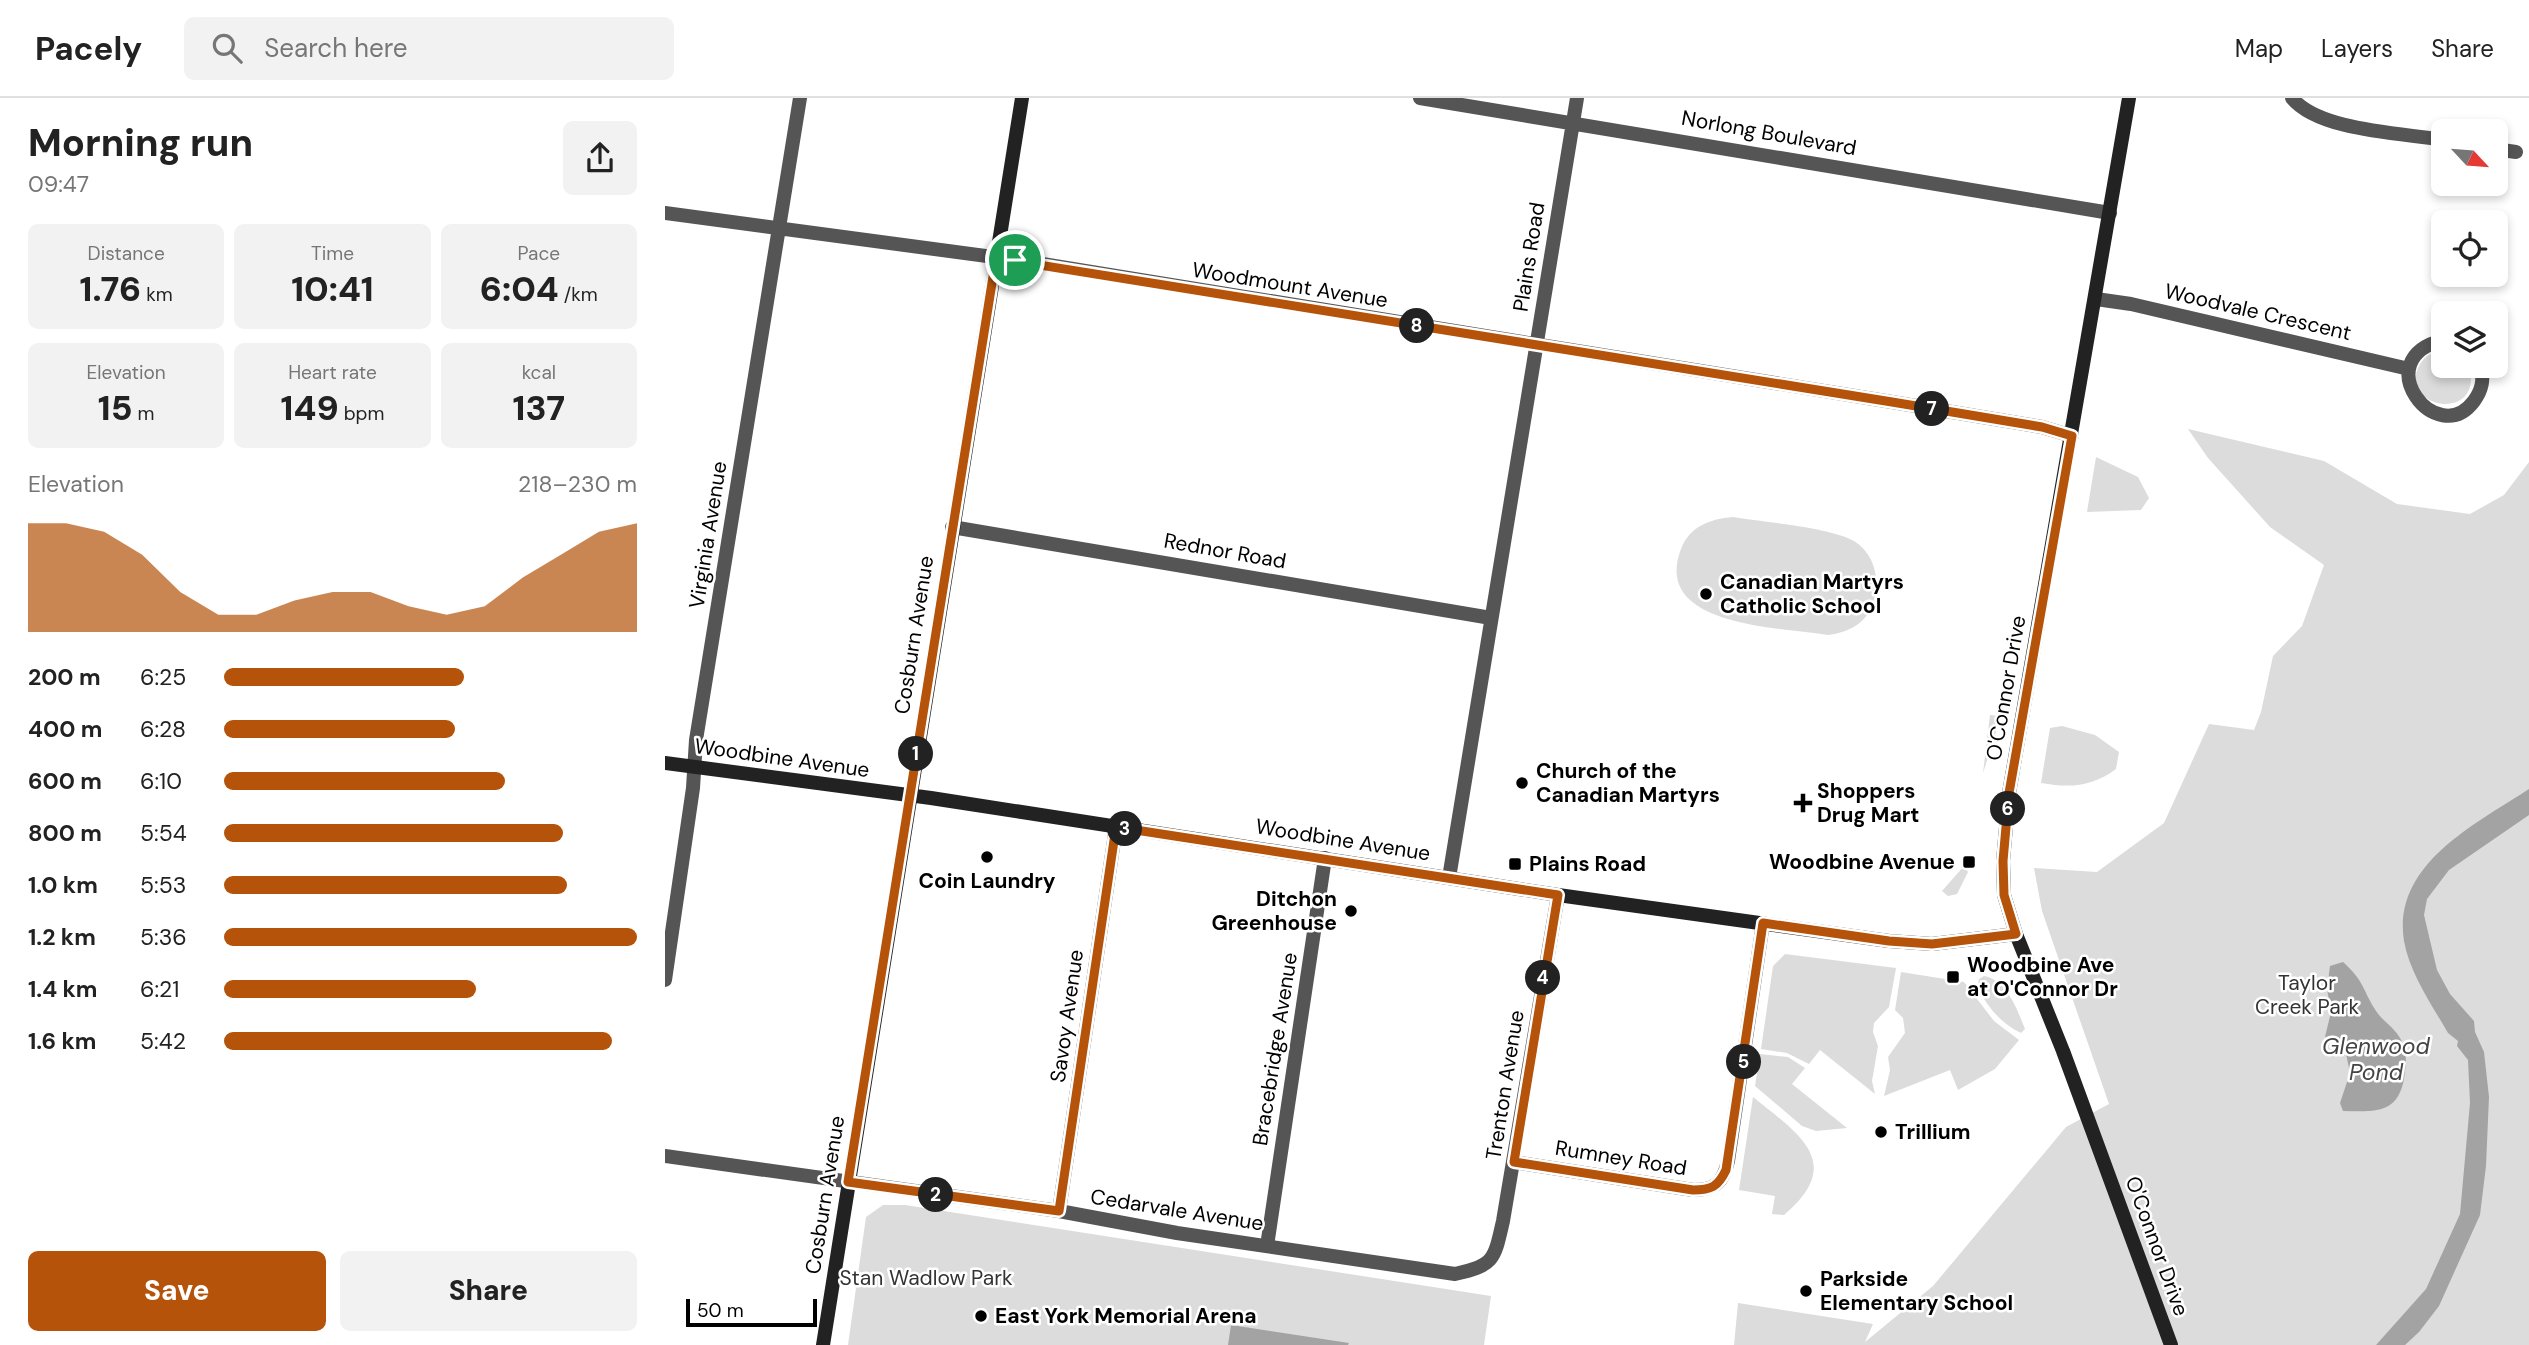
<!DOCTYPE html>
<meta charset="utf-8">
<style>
body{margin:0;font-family:"DM Sans",sans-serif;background:#f2f2f2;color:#222;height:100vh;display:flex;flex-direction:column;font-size:26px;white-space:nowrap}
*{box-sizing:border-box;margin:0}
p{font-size:23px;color:#767676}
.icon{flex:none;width:38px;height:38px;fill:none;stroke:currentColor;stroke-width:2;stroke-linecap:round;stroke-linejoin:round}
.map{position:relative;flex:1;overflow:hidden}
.sheet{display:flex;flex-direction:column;background:#fff;width:665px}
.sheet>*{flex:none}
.needle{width:46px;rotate:116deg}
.controls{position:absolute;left:1766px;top:21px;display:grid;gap:14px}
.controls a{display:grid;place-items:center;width:77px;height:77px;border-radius:10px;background:#fff;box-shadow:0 4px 10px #0003;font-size:35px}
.scale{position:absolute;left:21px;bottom:18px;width:131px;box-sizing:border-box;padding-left:7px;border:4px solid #000;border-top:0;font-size:19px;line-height:24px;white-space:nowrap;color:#000;-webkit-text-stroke:5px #fff;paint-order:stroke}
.pin{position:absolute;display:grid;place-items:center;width:60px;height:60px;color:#fff;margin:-30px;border:4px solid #fff;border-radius:50%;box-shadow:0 2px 7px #0007}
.km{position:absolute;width:35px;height:35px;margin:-18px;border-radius:50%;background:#222;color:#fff;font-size:19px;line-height:35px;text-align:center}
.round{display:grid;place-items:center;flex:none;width:74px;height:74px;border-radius:10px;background:#f2f2f2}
.headline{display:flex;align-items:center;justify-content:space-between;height:119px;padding:0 28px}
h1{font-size:38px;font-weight:800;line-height:52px}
.metrics{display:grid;grid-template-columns:repeat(3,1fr);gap:10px;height:119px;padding:7px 28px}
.metrics div{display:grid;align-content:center;border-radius:10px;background:#f2f2f2;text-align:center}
.metrics b{font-size:35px;font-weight:800}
.metrics small{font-size:19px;font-weight:400}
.metrics p{font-size:19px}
.chart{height:196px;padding:14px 28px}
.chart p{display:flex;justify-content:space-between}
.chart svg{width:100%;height:126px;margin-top:7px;fill:#b45309;opacity:.7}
.primary-button{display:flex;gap:14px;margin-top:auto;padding:14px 28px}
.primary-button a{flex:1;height:80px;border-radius:10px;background:#b45309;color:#fff;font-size:28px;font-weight:800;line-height:80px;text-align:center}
.primary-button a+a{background:#f2f2f2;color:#222}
ul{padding:0 28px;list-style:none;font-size:23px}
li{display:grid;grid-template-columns:112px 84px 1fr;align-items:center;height:52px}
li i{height:18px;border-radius:9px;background:#b45309}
header{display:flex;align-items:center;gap:42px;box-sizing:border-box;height:98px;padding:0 35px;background:#fff;border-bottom:2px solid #e0e0e0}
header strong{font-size:33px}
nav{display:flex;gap:38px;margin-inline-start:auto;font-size:24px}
.search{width:490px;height:63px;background:#f2f2f2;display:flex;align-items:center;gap:18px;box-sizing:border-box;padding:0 24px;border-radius:10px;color:#767676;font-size:26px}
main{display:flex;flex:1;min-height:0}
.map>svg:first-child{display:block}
</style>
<header>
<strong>Pacely</strong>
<div class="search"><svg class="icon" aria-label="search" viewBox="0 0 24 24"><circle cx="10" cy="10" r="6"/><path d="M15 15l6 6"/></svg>Search here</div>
<nav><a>Map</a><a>Layers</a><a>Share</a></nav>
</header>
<main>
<section class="sheet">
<div class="headline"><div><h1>Morning run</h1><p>09:47</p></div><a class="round"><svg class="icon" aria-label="share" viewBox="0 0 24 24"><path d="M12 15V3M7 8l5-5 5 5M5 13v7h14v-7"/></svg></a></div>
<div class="metrics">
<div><p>Distance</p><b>1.76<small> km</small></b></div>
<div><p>Time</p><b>10:41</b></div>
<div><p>Pace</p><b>6:04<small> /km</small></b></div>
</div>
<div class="metrics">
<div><p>Elevation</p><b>15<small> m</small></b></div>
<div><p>Heart rate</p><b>149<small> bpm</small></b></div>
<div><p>kcal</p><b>137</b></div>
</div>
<div class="chart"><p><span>Elevation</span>218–230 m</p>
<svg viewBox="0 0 160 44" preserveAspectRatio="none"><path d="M0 44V6L10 6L20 9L30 17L40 30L50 38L60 38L70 33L80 30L90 30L100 35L110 38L120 35L130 25L140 17L150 9L160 6V44z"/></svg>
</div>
<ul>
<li><b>200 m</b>6:25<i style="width:58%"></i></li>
<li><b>400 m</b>6:28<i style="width:56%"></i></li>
<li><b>600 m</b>6:10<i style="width:68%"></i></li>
<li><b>800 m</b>5:54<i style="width:82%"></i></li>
<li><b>1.0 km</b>5:53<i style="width:83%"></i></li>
<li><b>1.2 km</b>5:36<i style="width:100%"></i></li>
<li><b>1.4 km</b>6:21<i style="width:61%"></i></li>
<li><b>1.6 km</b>5:42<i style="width:94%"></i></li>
</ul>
<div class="primary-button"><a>Save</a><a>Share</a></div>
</section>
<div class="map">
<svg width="1864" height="1247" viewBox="0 0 1864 1247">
<rect width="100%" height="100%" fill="#fff"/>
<path fill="#dcdcdc" d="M 1778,252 L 1778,268 L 1804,268 C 1820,327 1730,310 1755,266 C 1760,258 1768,253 1778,252 Z
M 1523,331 L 1659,363 L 1732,406 L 1805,416 L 1839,397 L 1864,364 L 1864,1247 L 1069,1247 L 1073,1205 L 1208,1226 L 1200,1244 L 1268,1188 L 1401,1029 L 1444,1006 L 1377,813 L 1369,770 L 1432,774 L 1499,725 L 1544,626 L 1589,632 L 1596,614 L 1608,558 L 1637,528 L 1659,467 L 1605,429 L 1543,360 Z
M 1431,359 L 1473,379 L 1484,400 L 1476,412 L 1422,414 Z
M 1068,419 C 1097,424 1165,429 1189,443 C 1210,456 1216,483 1208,505 C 1201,526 1184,534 1163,537 C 1116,529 986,529 1016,451 C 1025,428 1045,421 1068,419 Z
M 1325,617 L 1336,618 L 1318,675 Z
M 1397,628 L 1430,637 L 1454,654 L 1451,671 C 1427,689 1405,690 1376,685 L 1385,630 Z
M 1299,768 L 1303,774 L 1292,796 L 1283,798 L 1277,793 Z
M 1120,856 L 1231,870 L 1224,909 L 1209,925 L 1208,934 L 1213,948 L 1207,983 L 1210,996 L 1155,952 L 1144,966 L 1122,955 L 1096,951 L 1108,868 Z
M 1236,874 L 1299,884 L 1329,923 L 1354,942 L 1330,971 L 1293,992 L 1285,972 L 1219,998 L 1225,972 L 1223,959 L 1240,935 L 1238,920 L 1230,912 Z
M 1319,878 C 1342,882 1352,911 1360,931 L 1356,935 C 1335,925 1323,909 1312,889 L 1314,881 Z
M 1095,956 L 1123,959 L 1140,970 L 1127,986 L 1182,1030 L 1151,1033 L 1137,1028 L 1090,988 Z
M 1088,999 C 1132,1035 1182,1064 1119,1117 L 1107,1116 L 1110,1098 L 1074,1092 Z
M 218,1107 L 240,1107 L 826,1198 L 819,1247 L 183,1247 L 201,1119 Z"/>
<path fill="#a3a3a3" d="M 1864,691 L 1864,717 L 1784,772 L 1762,801 L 1759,817 L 1772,872 L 1785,896 L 1809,923 L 1810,934 L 1819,954 L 1824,999 L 1821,1068 L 1815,1117 L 1774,1208 L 1754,1234 L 1740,1247 L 1711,1247 L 1761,1191 L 1795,1116 L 1805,1005 L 1803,962 L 1792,948 L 1793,943 L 1783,935 C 1767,907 1745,876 1739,843 C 1727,766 1811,726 1864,691 Z
M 1678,864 C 1700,884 1697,891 1711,913 C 1717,922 1727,928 1733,937 C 1741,948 1742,961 1740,973 C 1736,1015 1714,1014 1678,1013 L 1675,1005 L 1685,975 L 1679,946 L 1660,939 L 1666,914 L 1662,891 L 1665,868 Z
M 566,1227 L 684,1245 L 683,1247 L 563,1247 Z"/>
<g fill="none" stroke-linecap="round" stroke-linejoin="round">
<path stroke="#555" stroke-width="14" d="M 755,0 L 1445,115
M 1627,0 C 1654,33 1737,35 1778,42
M 1830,51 L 1851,54
M 0,115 L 359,163 L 1227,304 L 1377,329 L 1407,338
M 1431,201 L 1466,206 L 1744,271
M 1778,242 C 1701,261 1772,353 1809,303 C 1817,292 1819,282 1816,268
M 287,429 L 826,520
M 784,780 L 912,0
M 0,882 L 28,690 L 31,642 L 135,0
M 0,1058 L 394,1113 L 512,1135 L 790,1176 C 829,1167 829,1163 838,1123 L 893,797
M 849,1064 L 1028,1092 C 1050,1092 1058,1085 1063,1063 L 1098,825
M 394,1113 L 451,729
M 602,1148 L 660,760"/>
<path stroke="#222" stroke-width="14" d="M 1464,0 L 1344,695 L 1338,763 L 1339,797 L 1351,836 L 1398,953 L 1506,1247
M 0,665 L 266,700 L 893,797 L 1224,843 L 1267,846 L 1351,836
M 158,1247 L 357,0"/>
</g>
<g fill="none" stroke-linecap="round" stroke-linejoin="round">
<defs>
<path id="route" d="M 331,160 L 1227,304 L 1377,329 L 1407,338 L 1344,695 L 1338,763 L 1339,797 L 1351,836 L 1267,846 L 1224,843 L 1098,825 L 1061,1072 C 1053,1089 1046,1092 1028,1092 L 849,1064 L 893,797 L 451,729 L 394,1113 L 183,1084 Z"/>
</defs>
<use href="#route" stroke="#fff" stroke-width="14"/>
<use href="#route" stroke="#b45309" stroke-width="9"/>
</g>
<g fill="#000" stroke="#fff" stroke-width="2.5">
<circle cx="1041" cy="496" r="7"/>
<circle cx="857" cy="685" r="7"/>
<path d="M1134.5 694.5h7v7h7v7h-7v7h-7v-7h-7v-7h7z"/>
<circle cx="322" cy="759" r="7"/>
<rect x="1297" y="757" width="14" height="14" rx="3.5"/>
<rect x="843" y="759" width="14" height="14" rx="3.5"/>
<circle cx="686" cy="813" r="7"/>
<rect x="1281" y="872" width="14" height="14" rx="3.5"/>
<circle cx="1216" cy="1034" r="7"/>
<circle cx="1141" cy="1193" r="7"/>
<circle cx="316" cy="1218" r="7"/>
</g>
<g text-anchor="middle" stroke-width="5" stroke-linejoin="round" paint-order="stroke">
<g font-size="21" fill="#000" stroke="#fff">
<text transform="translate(1104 35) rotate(10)" y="7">Norlong Boulevard</text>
<text transform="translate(864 159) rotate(-81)" y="7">Plains Road</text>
<text transform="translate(625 187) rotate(9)" y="7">Woodmount Avenue</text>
<text transform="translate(1593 214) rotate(13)" y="7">Woodvale Crescent</text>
<text transform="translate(43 437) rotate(-81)" y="7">Virginia Avenue</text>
<text transform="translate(560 453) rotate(10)" y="7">Rednor Road</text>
<text transform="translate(249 537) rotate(-81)" y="7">Cosburn Avenue</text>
<text transform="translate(1341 590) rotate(-80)" y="7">O'Connor Drive</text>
<text transform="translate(117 660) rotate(8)" y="7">Woodbine Avenue</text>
<text transform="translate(678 742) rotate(9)" y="7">Woodbine Avenue</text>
<text transform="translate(402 918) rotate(-82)" y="7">Savoy Avenue</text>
<text transform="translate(610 951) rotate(-81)" y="7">Bracebridge Avenue</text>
<text transform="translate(840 987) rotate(-81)" y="7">Trenton Avenue</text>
<text transform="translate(956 1060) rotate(9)" y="7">Rumney Road</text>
<text transform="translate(160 1097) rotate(-81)" y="7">Cosburn Avenue</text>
<text transform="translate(512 1112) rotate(9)" y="7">Cedarvale Avenue</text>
<text transform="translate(1492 1148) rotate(70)" y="7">O'Connor Drive</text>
</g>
<g font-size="21" font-weight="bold" fill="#000" stroke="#fff" text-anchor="start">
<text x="1055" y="491">Canadian Martyrs<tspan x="1055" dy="24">Catholic School</tspan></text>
<text x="871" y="680">Church of the<tspan x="871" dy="24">Canadian Martyrs</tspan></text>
<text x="1152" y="700">Shoppers<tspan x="1152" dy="24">Drug Mart</tspan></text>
<text x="1290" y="771" text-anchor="end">Woodbine Avenue</text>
<text x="864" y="773">Plains Road</text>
<text x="322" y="790" text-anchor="middle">Coin Laundry</text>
<text x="672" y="808" text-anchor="end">Ditchon<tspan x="672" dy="24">Greenhouse</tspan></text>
<text x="1302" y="874">Woodbine Ave<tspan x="1302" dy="24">at O'Connor Dr</tspan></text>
<text x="1230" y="1041">Trillium</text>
<text x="1155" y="1188">Parkside<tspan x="1155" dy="24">Elementary School</tspan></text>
<text x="330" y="1225">East York Memorial Arena</text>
</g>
<g font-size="21" fill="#333" stroke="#fff">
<text x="1642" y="892">Taylor<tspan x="1642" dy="24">Creek Park</tspan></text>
<text x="261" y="1187">Stan Wadlow Park</text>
</g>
<g font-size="23" font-style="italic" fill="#444" stroke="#fff">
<text x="1711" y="956">Glenwood<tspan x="1711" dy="26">Pond</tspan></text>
</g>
</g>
</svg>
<div class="controls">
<a><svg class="needle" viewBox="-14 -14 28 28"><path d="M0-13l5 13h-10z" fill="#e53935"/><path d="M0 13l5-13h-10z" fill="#767676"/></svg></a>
<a><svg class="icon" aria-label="locate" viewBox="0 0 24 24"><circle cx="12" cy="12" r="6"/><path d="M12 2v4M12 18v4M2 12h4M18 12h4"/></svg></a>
<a><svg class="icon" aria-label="layers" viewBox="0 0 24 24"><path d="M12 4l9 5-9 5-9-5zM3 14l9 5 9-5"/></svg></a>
</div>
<div class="scale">50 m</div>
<div class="pin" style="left:350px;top:162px;background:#1e9e55"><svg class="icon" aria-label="arrive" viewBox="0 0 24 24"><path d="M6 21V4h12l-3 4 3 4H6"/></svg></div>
<b class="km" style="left:251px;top:656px">1</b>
<b class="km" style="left:271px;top:1097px">2</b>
<b class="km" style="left:460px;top:731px">3</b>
<b class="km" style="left:878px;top:880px">4</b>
<b class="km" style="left:1079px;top:964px">5</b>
<b class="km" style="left:1343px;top:711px">6</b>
<b class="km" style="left:1267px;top:311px">7</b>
<b class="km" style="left:752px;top:228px">8</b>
</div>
</main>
